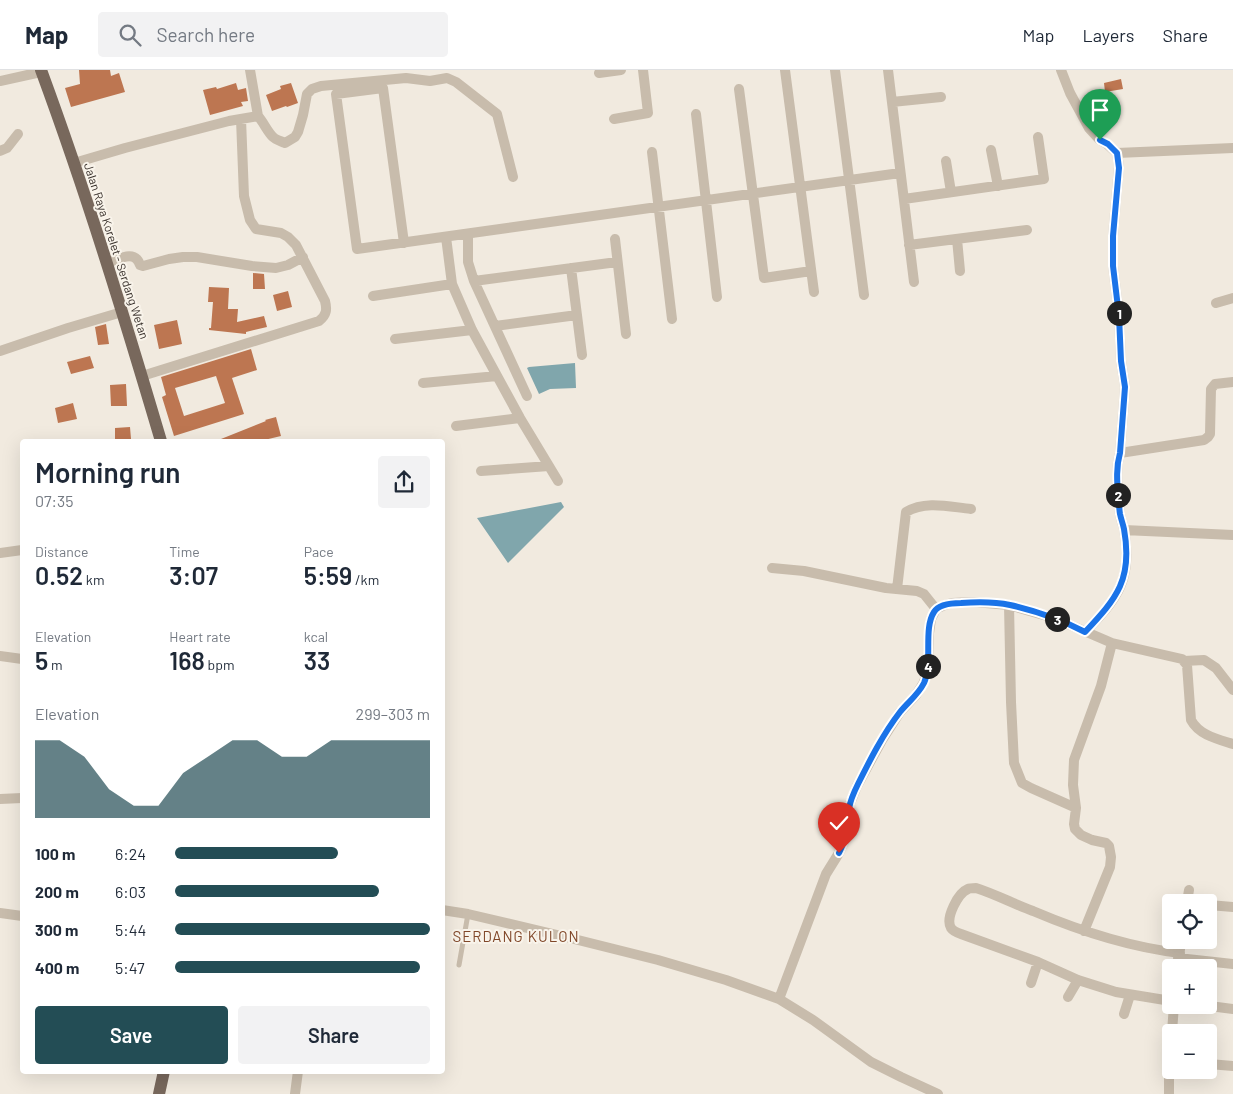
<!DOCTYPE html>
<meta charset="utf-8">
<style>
body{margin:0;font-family:Barlow,sans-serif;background:#f2f2f3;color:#1f2937;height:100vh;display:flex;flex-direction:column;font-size:19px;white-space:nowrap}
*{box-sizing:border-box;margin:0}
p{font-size:16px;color:#747a83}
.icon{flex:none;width:28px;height:28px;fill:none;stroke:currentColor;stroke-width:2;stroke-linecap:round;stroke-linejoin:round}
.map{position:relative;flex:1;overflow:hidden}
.sheet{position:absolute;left:20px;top:369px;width:425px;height:635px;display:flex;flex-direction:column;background:#fff;border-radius:5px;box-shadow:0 5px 20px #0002}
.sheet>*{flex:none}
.tools{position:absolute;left:1162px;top:824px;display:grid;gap:10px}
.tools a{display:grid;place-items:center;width:55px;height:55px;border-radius:5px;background:#fff;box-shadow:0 5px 20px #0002;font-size:25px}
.pin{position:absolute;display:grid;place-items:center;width:42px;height:42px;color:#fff;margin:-51px -21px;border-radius:50% 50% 50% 0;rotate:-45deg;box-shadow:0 0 5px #0007}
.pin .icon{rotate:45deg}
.km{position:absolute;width:25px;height:25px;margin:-12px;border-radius:50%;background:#222;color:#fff;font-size:14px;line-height:25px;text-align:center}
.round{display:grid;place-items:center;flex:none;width:52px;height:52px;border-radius:5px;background:#f2f2f3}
.overview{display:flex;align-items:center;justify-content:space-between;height:85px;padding:0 15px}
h1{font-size:28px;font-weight:600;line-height:38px}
.metrics{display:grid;grid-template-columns:repeat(3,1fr);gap:8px;height:85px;padding:5px 15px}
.metrics div{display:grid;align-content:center}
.metrics b{font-size:25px;font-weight:600}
.metrics small{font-size:14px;font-weight:400}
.metrics p{font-size:14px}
.chart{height:140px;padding:10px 15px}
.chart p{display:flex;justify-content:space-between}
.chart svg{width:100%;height:90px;margin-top:5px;fill:#234d55;opacity:.7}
.button{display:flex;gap:10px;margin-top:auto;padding:10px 15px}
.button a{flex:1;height:58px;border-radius:5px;background:#234d55;color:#fff;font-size:20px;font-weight:600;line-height:58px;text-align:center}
.button a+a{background:#f2f2f3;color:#1f2937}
ul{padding:0 15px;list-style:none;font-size:16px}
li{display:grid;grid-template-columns:80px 60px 1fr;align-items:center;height:38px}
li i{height:12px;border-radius:6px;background:#234d55}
header{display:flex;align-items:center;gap:30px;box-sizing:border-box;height:70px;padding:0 25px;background:#fff;border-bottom:1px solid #e0e1e3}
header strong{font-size:24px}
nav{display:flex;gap:28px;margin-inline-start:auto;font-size:18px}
.search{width:350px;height:45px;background:#f2f2f3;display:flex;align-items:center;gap:12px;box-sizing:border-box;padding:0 18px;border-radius:5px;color:#747a83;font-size:19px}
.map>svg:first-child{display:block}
</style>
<header>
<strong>Map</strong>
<div class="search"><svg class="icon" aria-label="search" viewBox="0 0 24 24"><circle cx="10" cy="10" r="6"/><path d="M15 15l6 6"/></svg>Search here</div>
<nav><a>Map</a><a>Layers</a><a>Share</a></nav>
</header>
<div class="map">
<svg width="1233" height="1024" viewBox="0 0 1233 1024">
<rect width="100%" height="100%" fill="#f1eadf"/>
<path fill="#80a6ac" d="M 575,293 L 576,318 L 550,319 L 539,324 L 527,298 L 529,297 Z
M 561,432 L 564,437 L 508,493 L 477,448 Z"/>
<path fill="#bd7651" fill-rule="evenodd" d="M 79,0 L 110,0 L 111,6 L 119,3 L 125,22 L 71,37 L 65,18 L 80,14 Z
M 1121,9 L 1123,19 L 1105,22 L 1104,13 Z
M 236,13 L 238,20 L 246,18 L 248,31 L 241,32 L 243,36 L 210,45 L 203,20 L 216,17 L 217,19 Z
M 291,13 L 298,33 L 287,37 L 286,36 L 272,41 L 266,25 L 281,19 L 280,16 Z
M 253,203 L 264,204 L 265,219 L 253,219 Z
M 209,217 L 229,218 L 228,239 L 238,239 L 237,252 L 264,246 L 267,257 L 246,262 L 246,264 L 209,260 L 209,258 L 211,258 L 213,232 L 208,232 Z
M 288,221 L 292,237 L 277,241 L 273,225 Z
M 177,250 L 182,274 L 159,279 L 154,255 Z
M 106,254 L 109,274 L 98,275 L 95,257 Z
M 251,279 L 257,300 L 232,308 L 244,344 L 174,366 L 162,327 L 166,325 L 161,307 ZM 216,306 L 225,333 L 184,346 L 175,318 Z
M 90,286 L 94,298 L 71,304 L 67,292 Z
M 126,314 L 127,336 L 111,336 L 110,315 Z
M 73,333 L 77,349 L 58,353 L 55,338 Z
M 276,347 L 281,366 L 260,371 L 216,371 L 266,351 L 265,350 Z
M 130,357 L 131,369 L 115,369 L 115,358 Z"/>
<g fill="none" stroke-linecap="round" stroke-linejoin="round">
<path stroke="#c8bcac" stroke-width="5" d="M 459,895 L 468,844"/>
<path stroke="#c8bcac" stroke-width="10" d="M 250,0 L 258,46
M 785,0 L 814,222
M 835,0 L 864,225
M 888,0 L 914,212
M 1061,0 L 1070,23 L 1089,58 L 1100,70 L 1107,74 L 1117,83 L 1119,97 L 1113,166 L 1113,196 L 1119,246 L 1121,291 L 1125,317 L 1120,383 C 1116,397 1117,411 1118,425 C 1119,432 1119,438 1120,444 C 1121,450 1123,454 1124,459 C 1133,509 1118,528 1085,562
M 599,3 L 621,0
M 0,11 L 41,2
M 739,19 L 764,208 L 811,201
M 892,32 L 941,27
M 696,44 L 717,227
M 614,49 L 648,43 L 643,0
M 991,80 L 998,116
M 0,81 L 7,78 L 18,64
M 652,82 L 672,249
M 1117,83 L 1233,78
M 946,91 L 951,122
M 74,93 L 125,78 L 229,51 L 258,46 C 264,53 267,61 273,67 C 276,70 281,71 285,73 L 295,67 L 298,62 L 303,45 L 307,24 L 312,19 L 321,16 L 406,8 L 430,11 L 447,8 L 456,12 L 497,44 L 513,107
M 904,129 L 1044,109 L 1038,67
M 468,164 L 468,192 L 474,211 L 527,326
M 446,167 L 452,214 L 472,260 L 520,348 L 558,411
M 615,169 L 626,264
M 957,169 L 960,201
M 404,173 L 383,18 L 336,24 L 357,179 L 900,103
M 909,175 L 1027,160
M 107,193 C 119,189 135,179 140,195 L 143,196 L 169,189 L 183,187 L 197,187 L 252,196 L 276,198 L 288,195 L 303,187
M 571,198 L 582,285
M 474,211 L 617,192
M 373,226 L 452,214
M 1216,233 L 1233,228
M 495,256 L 577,245
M 395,269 L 472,260
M 0,281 L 68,258 L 122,242
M 142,306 L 319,251 C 327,245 327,239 325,231 L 296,175 L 288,167 L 281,163 L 256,159 L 250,150 L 244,126 L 241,49
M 423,313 L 497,306
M 456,356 L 520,348
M 1120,383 L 1204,370 L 1208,367 L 1210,364 L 1211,319 L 1215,314 L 1233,312
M 481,401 L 549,396
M 1124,460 L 1233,465
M 0,483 L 22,480
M 772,498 L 804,501 L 886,518 L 917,521 L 924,524 L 936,539
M 897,519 L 906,442 C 926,430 950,437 971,439
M 1009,535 L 1011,632 L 1014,693 L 1022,713 L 1031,718 L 1076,738
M 0,586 L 22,589
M 1184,591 L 1204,590 L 1216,598 L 1233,620
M 0,729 L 22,728
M 1187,832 L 1189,820
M 1209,835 L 1233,837
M 442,840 L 468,844 L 574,869 L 658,890 L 726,910 L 779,929 L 813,950 L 871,992 L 901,1007 L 938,1024
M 0,843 L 22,846
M 1084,861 L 1110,797 L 1111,787 L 1109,776 L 1106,773 L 1092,770 L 1081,765 L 1075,759 L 1074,754 L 1076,738 L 1073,715 L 1074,690 L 1101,616 L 1112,573
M 1178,888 L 1233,894
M 1178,898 L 1181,870
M 1031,913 L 1038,892
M 1068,927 L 1078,910
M 779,929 L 826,804 L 839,783 L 845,769 L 849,736 L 857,716 L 882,670 L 900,642 L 916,625 L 923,614 L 927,604 L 928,594 L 929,563 L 931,549 L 936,539 L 945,535 L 952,533 L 974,532 L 1009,535 L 1054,548 L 1112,573 L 1182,589 L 1187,595 L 1191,650 C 1199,665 1217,669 1233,674
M 1171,931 L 1116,922 L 1078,910 L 1038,892 L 961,864 C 958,863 953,861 951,858 C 945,848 958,823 968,819 C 970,818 973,818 976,818 C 995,824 1014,834 1033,841 C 1080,861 1128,877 1180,883
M 1202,935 L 1233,939
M 1124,944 L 1130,925
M 1172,962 L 1174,935
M 1209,994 L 1233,996
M 295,1024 L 298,1001
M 1169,1024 L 1169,990 L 1171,966"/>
<path stroke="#78685c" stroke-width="12" d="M 41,0 C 86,122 124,246 161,371
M 159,1024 L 164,1001"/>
</g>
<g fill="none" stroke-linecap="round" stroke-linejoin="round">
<defs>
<path id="route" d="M 839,783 C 841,779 843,774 845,769 C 848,760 848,749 849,739 C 850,731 854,722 858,714 C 870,690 883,664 900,642 C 908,632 918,625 924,613 C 933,592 923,559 934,542 C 939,534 952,533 961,533 C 976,532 996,532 1010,535 C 1036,541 1062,550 1085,562 C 1117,528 1133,509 1124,459 C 1123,454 1121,449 1120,444 C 1119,438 1119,432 1118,425 C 1117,411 1116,397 1120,383 L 1125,317 L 1121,291 L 1119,246 L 1113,196 L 1113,166 L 1119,98 L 1117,83 L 1108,74 L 1100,70"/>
</defs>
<use href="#route" stroke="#fff" stroke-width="10"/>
<use href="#route" stroke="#1a73e8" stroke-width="6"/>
</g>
<g text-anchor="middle" stroke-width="4" stroke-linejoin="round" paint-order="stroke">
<g font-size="12" fill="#372f2a" stroke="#f9f4eb">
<text transform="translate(116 181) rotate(72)" y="4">Jalan Raya Korelet - Serdang Wetan</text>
</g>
<g font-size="15" letter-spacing="1" fill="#804729" stroke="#f9f4eb">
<text x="516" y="872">SERDANG KULON</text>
</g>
</g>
</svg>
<div class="tools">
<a><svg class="icon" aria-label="locate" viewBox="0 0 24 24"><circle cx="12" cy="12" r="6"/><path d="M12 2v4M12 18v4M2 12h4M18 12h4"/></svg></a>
<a>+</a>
<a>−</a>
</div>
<div class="pin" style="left:1100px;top:70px;background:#1e9e55"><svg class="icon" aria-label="arrive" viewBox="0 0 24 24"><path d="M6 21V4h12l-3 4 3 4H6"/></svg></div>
<div class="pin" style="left:839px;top:783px;background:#d93025"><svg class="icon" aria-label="check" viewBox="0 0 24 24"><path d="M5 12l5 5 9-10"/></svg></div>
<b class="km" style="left:1119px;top:243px">1</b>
<b class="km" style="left:1118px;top:425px">2</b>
<b class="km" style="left:1057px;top:549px">3</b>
<b class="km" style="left:928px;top:596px">4</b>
<section class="sheet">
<div class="overview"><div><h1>Morning run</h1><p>07:35</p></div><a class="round"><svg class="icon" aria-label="share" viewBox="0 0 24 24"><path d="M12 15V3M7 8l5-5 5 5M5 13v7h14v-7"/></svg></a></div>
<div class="metrics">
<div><p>Distance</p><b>0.52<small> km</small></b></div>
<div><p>Time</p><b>3:07</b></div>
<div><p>Pace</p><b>5:59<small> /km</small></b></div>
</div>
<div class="metrics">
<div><p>Elevation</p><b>5<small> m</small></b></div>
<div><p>Heart rate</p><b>168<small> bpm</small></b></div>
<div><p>kcal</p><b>33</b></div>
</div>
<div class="chart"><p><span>Elevation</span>299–303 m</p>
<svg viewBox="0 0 160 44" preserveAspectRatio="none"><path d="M0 44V6L10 6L20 14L30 30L40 38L50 38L60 22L70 14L80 6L90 6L100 14L110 14L120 6L130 6L140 6L150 6L160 6V44z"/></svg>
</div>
<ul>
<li><b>100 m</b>6:24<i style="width:64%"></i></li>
<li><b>200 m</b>6:03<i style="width:80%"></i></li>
<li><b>300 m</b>5:44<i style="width:100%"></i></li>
<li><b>400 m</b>5:47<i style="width:96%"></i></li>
</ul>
<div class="button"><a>Save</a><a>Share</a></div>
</section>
</div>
